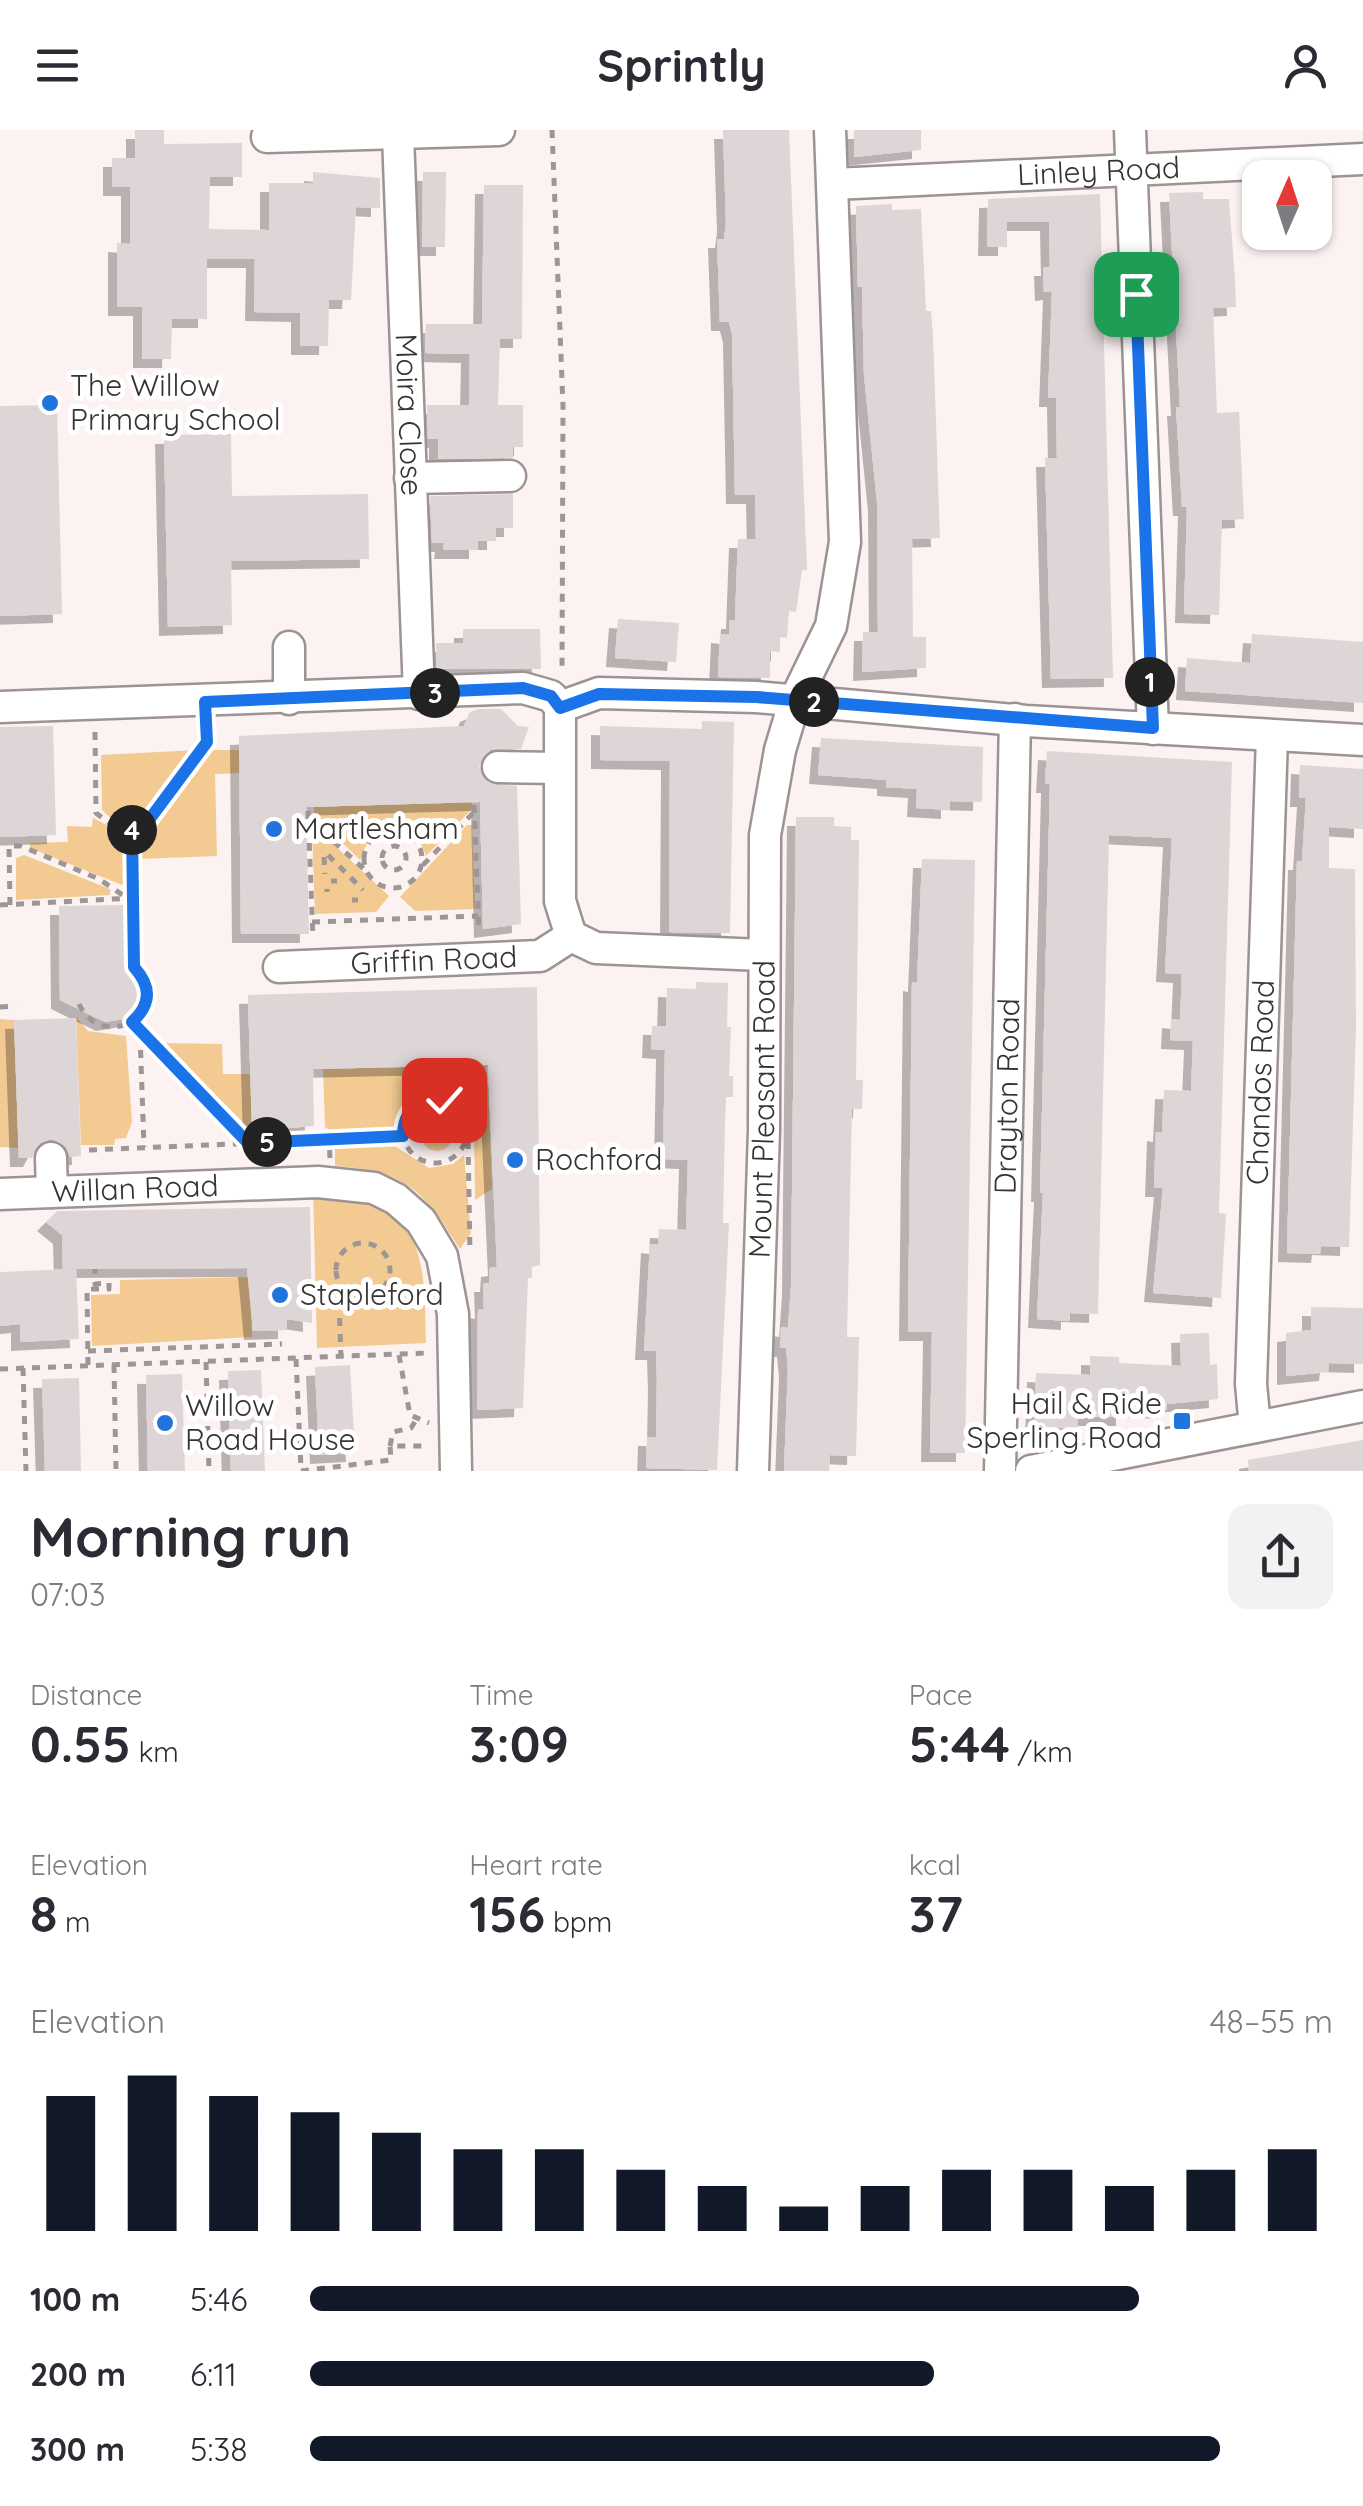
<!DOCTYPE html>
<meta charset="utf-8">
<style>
body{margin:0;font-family:Quicksand,sans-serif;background:#f2f2f3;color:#2b2b33;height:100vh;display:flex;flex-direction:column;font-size:38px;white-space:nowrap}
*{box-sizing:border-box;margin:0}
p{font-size:32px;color:#7c7c81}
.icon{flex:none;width:55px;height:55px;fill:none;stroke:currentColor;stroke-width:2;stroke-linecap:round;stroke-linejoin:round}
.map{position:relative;height:1341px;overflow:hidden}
.drawer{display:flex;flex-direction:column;background:#fff;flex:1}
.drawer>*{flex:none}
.needle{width:65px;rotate:3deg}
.fabs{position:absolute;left:1242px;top:30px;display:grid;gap:20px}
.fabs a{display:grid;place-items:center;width:90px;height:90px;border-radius:20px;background:#fff;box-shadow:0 2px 8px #0004;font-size:50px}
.pin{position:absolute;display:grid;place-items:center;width:85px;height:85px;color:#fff;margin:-42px;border-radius:20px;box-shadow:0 5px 15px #0006}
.km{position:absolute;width:50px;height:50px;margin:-25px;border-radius:50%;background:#222;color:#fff;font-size:28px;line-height:50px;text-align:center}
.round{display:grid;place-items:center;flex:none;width:105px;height:105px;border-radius:20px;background:#f2f2f3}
.summary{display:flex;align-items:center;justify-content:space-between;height:170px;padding:0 30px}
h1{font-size:55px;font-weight:800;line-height:75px}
.metrics{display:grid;grid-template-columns:repeat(3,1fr);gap:15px;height:170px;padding:10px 30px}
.metrics div{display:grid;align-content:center}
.metrics b{font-size:50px;font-weight:800}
.metrics small{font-size:28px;font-weight:400}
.metrics p{font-size:28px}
.chart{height:280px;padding:20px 30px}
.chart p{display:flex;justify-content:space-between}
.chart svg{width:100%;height:180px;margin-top:10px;stroke:#111827;stroke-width:6}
ul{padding:0 30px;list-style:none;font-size:32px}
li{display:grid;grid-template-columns:160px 120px 1fr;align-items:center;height:75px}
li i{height:25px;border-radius:12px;background:#111827}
header{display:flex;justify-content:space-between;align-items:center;height:130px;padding:0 30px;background:#fff;font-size:45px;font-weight:800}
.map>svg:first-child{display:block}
</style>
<header><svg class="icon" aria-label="menu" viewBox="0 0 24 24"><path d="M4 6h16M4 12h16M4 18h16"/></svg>Sprintly<svg class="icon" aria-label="person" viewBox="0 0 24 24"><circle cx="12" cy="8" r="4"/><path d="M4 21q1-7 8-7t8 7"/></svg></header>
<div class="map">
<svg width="1363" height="1341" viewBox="0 0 1363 1341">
<defs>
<filter id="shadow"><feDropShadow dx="-9" dy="9" stdDeviation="0" flood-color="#0004"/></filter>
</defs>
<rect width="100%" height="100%" fill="#fcf2f1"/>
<path fill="#f2ca92" d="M 197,620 L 141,691 L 115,692 L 102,680 L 101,625 Z
M 206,620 L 239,620 L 240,643 L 215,644 L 217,726 L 138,729 L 138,704 L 163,678 Z
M 472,672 L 472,679 L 426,726 L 418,706 L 391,696 L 370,706 L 360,730 L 314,685 L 314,677 Z
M 93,688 L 124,704 L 127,757 L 30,718 L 30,713 L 68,712 L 67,696 L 92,697 Z
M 467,695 L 472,695 L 475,779 L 415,781 L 400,767 Z
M 317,699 L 389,766 L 376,782 L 315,784 L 312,700 Z
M 24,725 L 110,759 L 110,765 L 16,770 L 16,728 Z
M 76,887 L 88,901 L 126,906 L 132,992 L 126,1008 L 115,1009 L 114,1015 L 81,1015 Z
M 0,889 L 14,890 L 18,1018 L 0,1017 Z
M 162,913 L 222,914 L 223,944 L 250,944 L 252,1001 Z
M 488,935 L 462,969 C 431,958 401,966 395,1002 L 336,1004 L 325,997 L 323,939 Z
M 488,954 L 492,1059 L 475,1070 L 474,996 L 468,980 Z
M422 1006a15 15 0 1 1 30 0a15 15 0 1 1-30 0Z
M 390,1013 L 429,1038 L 453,1034 L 464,1025 L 471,1103 L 460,1119 C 424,1062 408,1041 335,1036 L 335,1015 Z
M 313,1059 C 335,1065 360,1069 382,1078 C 430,1099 424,1170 426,1213 L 317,1218 Z
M 250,1147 L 252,1207 L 92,1216 L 91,1165 L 120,1164 L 120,1150 Z"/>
<path fill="#ded5d7" filter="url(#shadow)" d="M 135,0 L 164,0 L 164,14 L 242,13 L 242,47 L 210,47 L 209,99 L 269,100 L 269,53 L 313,53 L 313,42 L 380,48 L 380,78 L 356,77 L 351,170 L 329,170 L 328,216 L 300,216 L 300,183 L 254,182 L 255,129 L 207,129 L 207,189 L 172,189 L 171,229 L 142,229 L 142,177 L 117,177 L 117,113 L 130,114 L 130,57 L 112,57 L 112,28 L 135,28 Z
M 723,0 L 789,0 L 807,440 L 802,440 L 796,482 L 789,481 L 787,508 L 780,507 L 780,522 L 770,521 L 770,548 L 718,547 L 720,504 L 729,505 L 730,490 L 735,490 L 738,409 L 756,409 L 755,365 L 735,365 L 732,204 L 729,192 L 720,192 L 717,109 L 724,109 L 726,93 Z
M 854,0 L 921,0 L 921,20 L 854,27 Z
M 423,42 L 446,42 L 445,117 L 422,117 Z
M 484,55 L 523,55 L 522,209 L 500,209 L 498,275 L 523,275 L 523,317 L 513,317 L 513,328 L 438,329 L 438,309 L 428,309 L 427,275 L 469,275 L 470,224 L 425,223 L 426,194 L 482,194 Z
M 1203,62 L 1203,69 L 1229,69 L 1235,149 L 1236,177 L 1213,178 L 1217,283 L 1239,282 L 1244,389 L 1222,390 L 1219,485 L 1184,484 L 1187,377 L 1182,377 L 1176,277 L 1180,277 L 1169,63 Z
M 1100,64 L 1113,548 L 1051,549 L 1045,328 L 1057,328 L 1056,268 L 1048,268 L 1052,161 L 1044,162 L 1043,137 L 1050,137 L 1049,92 L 1007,92 L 1007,117 L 987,117 L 988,69 Z
M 892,74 L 892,80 L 921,79 L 926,181 L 931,181 L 933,206 L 940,408 L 912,409 L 913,507 L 926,507 L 926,538 L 862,542 L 863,502 L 878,502 L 877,372 L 864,245 L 862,157 L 858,157 L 856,76 Z
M 57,275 L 62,484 L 0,486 L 0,276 Z
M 231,304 L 232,366 L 368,364 L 369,429 L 231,431 L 232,495 L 168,497 L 164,305 Z
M 513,364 L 513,398 L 496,398 L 496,411 L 478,411 L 478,420 L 443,420 L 444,413 L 432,413 L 430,366 Z
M 618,489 L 679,493 L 676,532 L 615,528 Z
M 463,499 L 540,499 L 541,539 L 437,539 L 436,513 L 463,513 Z
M 1252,504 L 1363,512 L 1363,573 L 1185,561 L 1187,528 L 1250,533 Z
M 478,579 L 501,579 L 518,596 L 529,597 L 521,619 L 490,620 L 479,636 L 489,653 L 517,656 L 521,794 L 483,799 L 480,672 L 306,677 L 309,804 L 241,804 L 239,606 L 464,596 L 469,583 Z
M 702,591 L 734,592 L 730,803 L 669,802 L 670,631 L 600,630 L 600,596 L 702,599 Z
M 53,596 L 56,705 L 0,707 L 0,597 Z
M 821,608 L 983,617 L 982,672 L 950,671 L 950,680 L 916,678 L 917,659 L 886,657 L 886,650 L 818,645 Z
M 1047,621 L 1232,632 L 1219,1083 L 1226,1084 L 1221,1168 L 1153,1163 L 1163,1058 L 1154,1058 L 1156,1002 L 1162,1003 L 1164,960 L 1191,961 L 1193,911 L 1170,910 L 1171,889 L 1180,890 L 1182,844 L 1165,843 L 1172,708 L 1109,705 L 1098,1184 L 1070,1183 L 1070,1191 L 1037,1189 L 1043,1063 L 1040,1063 L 1050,654 L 1045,654 Z
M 1300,635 L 1363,639 L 1363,699 L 1329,697 L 1329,738 L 1355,739 L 1356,899 L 1349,1117 L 1321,1116 L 1320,1124 L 1287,1123 L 1297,731 L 1302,731 L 1306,668 L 1299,668 Z
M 796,687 L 834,687 L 834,696 L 851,697 L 851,710 L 859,710 L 856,950 L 863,950 L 862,979 L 852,979 L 847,1207 L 859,1207 L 856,1326 L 830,1325 L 829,1341 L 784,1341 L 788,1238 L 786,1218 L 780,1218 L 781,1197 L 788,1198 L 791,1157 Z
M 922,729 L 975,730 L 965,1323 L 930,1323 L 932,1202 L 908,1202 L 912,852 L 917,853 Z
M 127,775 L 129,839 L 141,854 L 142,870 L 129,888 L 105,892 L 60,870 L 59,776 Z
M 696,852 L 728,853 L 727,897 L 731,897 L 729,946 L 733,946 L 733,967 L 726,967 L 725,991 L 723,1093 L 729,1093 L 717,1340 L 646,1338 L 647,1307 L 656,1307 L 657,1251 L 656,1221 L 644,1221 L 650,1114 L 658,1115 L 659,1099 L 686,1100 L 688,1030 L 663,1029 L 665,920 L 651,919 L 652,896 L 666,896 L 667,858 L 696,859 Z
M 537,857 L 540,1135 L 532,1137 L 532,1148 L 528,1148 L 523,1278 L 477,1280 L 478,1179 L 484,1180 L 483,1153 L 489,1153 L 490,1138 L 497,1137 L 488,935 L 313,939 L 314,996 L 252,1001 L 248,865 Z
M 76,888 L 81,1026 L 70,1027 L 66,1017 L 51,1009 L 40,1013 L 32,1028 L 19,1028 L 14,890 Z
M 310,1077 L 312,1193 L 287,1189 L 287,1200 L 253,1201 L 247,1138 L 76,1139 L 79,1209 L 20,1212 L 20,1194 L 0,1196 L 0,1142 L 74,1139 L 63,1139 L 62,1105 L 46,1092 L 57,1081 Z
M 1311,1177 L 1363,1178 L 1363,1234 L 1329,1233 L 1328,1242 L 1286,1246 L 1286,1203 L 1311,1200 Z
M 1209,1203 L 1210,1235 L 1217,1234 L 1218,1269 L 1167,1274 L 1167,1280 L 1125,1278 L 1125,1287 L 1078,1287 L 1078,1298 L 1034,1297 L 1036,1243 L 1090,1245 L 1090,1226 L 1119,1227 L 1119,1233 L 1181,1236 L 1180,1204 Z
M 350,1235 L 355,1323 L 319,1325 L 315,1237 Z
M 261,1240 L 265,1341 L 231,1341 L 228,1241 Z
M 182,1244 L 185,1341 L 148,1341 L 146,1245 Z
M 79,1248 L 81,1341 L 45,1341 L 42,1249 Z
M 1363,1310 L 1363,1341 L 1249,1341 L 1248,1330 Z"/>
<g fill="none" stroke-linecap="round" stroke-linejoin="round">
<defs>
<g id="minor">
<path d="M 1130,0 L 1153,599"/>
<path id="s1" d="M 398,5 L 419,564"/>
<path d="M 267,7 L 499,0"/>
<path id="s2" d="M 834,54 L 1363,29"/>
<path d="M 410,348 L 510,346"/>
<path d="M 289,517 L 289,569"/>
<path d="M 0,577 L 523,558 L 551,566 L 560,577"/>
<path d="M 560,577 L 599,563 L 756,567 L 1026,591 L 1363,610"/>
<path d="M 560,577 L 560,771 L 571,806"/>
<path d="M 498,637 L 559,638"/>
<path d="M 571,806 L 596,818 L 762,825"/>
<path id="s3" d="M 279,837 L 540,826 L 571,806"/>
<path d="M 51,1028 L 52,1062"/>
<path id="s4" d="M 0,1064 L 318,1052 L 374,1058 L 396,1069 L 421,1091 L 442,1126 L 453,1184 L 456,1341"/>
<path id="s5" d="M 1255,1297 L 1251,1254 L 1272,606"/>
<path id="s6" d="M 753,1341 L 764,1000 L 765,705 L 780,620 L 795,570 L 831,496 L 845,412 L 830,0"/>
<path id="s7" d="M 1000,1341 L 1015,589"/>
<path d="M 1031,1341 L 1363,1276"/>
</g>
</defs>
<use href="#minor" stroke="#9c9392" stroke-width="35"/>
<path stroke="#9d9695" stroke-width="5" stroke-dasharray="8 8" stroke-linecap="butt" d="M 552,0 L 563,276 L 562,541
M 95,602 L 96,683 L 113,696 L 132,699
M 474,675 L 479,802
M 308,681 L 313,808
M 310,690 L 365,740
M364 729a29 29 0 1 1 58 0a29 29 0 1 1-58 0Z
M382 728a12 12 0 1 1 24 0a12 12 0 1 1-24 0Z
M 328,725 L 363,760
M 324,727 L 325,744
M 423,735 L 474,682
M 331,751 L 337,751
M 327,759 L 327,762
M 352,770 L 358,770
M 0,775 L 133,768 L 132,699 C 159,684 207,625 206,594
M 10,775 L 9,716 L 21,716 L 99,749 L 124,766
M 312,792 L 478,786
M 79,874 C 97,913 149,899 148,857 L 134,837 L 133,768
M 0,877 L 16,876
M 132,892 L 248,1013
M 140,904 L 144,1017
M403 1001a32 32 0 1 1 64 0a32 32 0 1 1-64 0Z
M 462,982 L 488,947
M 468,1011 L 470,1123
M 89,1020 L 329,1010
M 330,1028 L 329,1010 L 403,1006
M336 1140a27 27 0 1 1 54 0a27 27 0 1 1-54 0Z
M 88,1221 L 282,1214
M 399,1225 L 410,1285 L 429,1293
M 341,1228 L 339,1172 L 344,1159
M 296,1229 L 301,1338
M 206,1232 L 209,1341
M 88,1235 L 87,1159 L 109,1159 L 109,1153 L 95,1154 L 95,1139
M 114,1235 L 116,1341
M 23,1238 L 26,1341
M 0,1239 L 427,1223
M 390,1316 L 393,1302 L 411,1298 L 416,1290
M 301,1341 L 391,1330 L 390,1316 L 428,1316"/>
<use href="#minor" stroke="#fff" stroke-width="30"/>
</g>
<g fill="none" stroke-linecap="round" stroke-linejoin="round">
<defs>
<path id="route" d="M 444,970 C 419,966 403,981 403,1006 L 248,1013 L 132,892 C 152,874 151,856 134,837 L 132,700 L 149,690 L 207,612 L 205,572 L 523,558 L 551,566 L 560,578 L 599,564 L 756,567 L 1153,598 L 1136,164"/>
</defs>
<use href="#route" stroke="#fff" stroke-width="20"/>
<use href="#route" stroke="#1a73e8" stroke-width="12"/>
</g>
<g fill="#2074de" stroke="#fff" stroke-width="4">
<circle cx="50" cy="273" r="10"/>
<circle cx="274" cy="699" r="10"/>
<circle cx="515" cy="1030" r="10"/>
<circle cx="280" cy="1165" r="10"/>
<rect x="1172" y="1281" width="20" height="20" rx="5"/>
<circle cx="165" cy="1293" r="10"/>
</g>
<g text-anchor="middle" stroke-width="10" stroke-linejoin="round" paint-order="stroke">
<g font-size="30" fill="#373333" stroke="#fff">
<text dy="10" stroke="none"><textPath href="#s2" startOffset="265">Linley Road</textPath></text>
<text dy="10" stroke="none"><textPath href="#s1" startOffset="280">Moira Close</textPath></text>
<text dy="10" stroke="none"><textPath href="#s3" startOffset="155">Griffin Road</textPath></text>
<text dy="10" stroke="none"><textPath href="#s5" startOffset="345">Chandos Road</textPath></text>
<text dy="10" stroke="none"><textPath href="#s7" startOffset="375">Drayton Road</textPath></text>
<text dy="10" stroke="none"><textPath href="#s6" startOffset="362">Mount Pleasant Road</textPath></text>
<text dy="10" stroke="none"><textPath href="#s4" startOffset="135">Willan Road</textPath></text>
</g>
<g font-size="30" fill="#373333" stroke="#fff" text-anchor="start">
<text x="70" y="266">The Willow<tspan x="70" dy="34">Primary School</tspan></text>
<text x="294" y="709">Martlesham</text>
<text x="535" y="1040">Rochford</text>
<text x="300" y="1175">Stapleford</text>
<text x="1162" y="1284" text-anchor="end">Hail &amp; Ride<tspan x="1162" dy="34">Sperling Road</tspan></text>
<text x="185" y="1286">Willow<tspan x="185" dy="34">Road House</tspan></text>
</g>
</g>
</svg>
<div class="fabs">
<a><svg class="needle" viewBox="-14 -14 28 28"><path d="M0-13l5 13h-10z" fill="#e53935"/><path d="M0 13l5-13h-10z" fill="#7c7c81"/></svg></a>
</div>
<div class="pin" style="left:1136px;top:164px;background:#1e9e55"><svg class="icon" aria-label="arrive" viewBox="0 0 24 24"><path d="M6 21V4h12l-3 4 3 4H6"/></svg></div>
<div class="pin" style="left:444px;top:970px;background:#d93025"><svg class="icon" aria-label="check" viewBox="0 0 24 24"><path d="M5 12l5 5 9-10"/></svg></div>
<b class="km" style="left:1150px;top:552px">1</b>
<b class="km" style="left:814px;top:572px">2</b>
<b class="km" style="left:435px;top:563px">3</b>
<b class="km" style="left:132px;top:700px">4</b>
<b class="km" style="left:267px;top:1012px">5</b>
</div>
<section class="drawer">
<div class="summary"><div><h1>Morning run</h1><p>07:03</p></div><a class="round"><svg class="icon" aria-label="share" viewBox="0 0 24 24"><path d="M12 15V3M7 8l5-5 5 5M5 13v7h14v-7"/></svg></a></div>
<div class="metrics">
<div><p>Distance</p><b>0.55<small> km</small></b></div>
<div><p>Time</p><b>3:09</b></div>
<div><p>Pace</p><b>5:44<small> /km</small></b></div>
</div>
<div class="metrics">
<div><p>Elevation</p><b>8<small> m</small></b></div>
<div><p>Heart rate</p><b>156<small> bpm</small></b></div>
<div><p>kcal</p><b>37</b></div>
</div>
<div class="chart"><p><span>Elevation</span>48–55 m</p>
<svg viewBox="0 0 160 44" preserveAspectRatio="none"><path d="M5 44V11M15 44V6M25 44V11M35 44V15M45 44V20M55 44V24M65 44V24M75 44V29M85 44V33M95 44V38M105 44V33M115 44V29M125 44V29M135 44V33M145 44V29M155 44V24"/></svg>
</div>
<ul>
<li><b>100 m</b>5:46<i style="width:81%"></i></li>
<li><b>200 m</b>6:11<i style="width:61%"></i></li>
<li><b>300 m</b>5:38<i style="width:89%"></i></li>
</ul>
</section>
